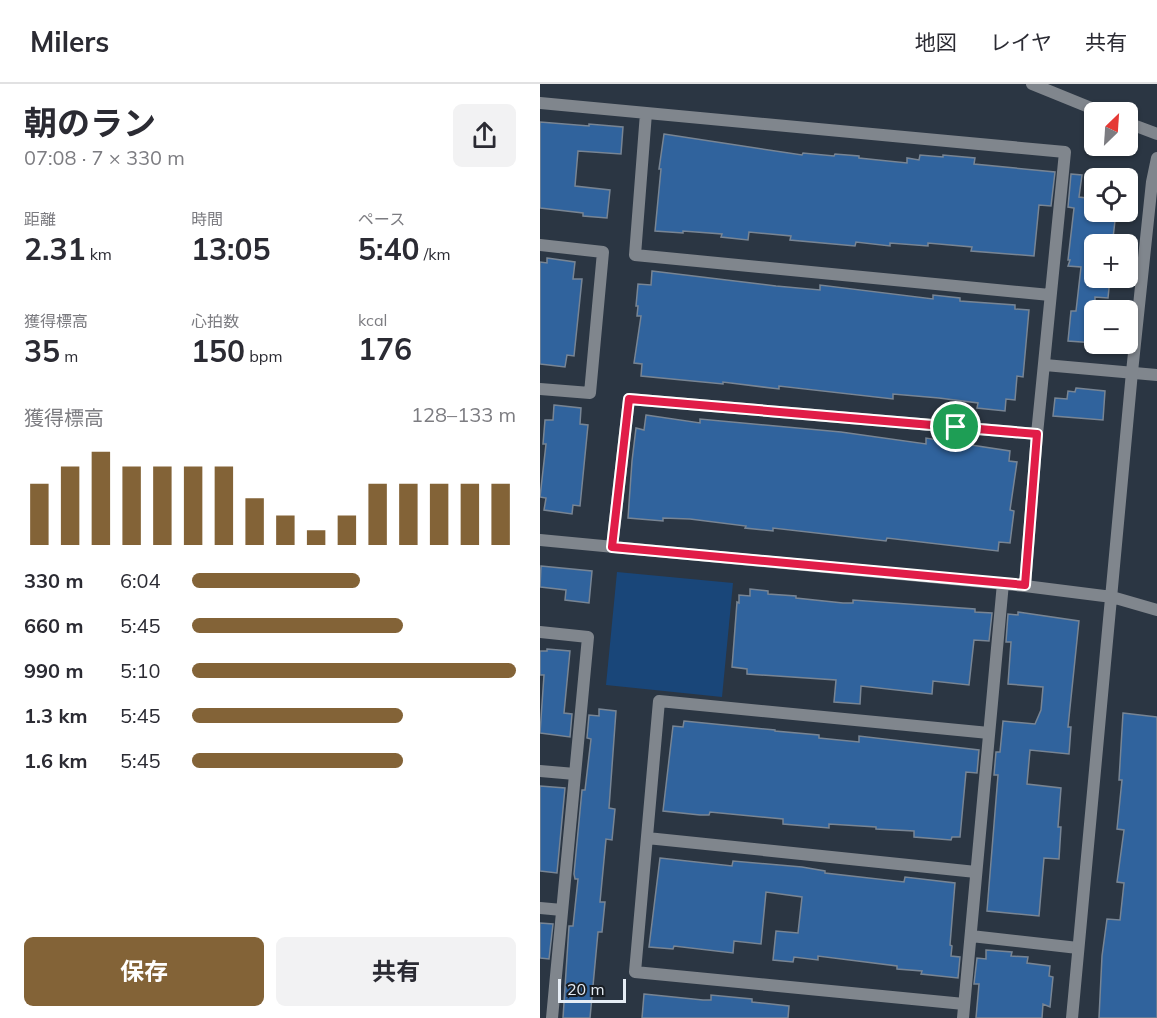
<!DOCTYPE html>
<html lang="ja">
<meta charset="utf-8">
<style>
body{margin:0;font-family:Mulish,"Noto Sans JP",sans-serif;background:#f2f2f3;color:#2b2b33;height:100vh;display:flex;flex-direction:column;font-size:22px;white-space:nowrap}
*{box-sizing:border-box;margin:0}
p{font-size:20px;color:#7c7c81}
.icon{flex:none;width:33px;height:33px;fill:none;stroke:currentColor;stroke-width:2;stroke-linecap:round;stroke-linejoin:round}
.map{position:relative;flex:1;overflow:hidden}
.side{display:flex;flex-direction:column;background:#fff;width:540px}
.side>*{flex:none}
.needle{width:39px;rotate:25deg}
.fabs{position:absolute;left:544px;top:18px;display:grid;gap:12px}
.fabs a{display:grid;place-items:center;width:54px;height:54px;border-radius:9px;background:#fff;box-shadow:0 2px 4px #0004;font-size:30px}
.scale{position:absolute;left:18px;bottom:15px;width:68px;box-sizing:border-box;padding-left:6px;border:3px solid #e6edf5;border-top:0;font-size:16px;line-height:21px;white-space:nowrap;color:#e6edf5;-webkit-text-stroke:4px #181d23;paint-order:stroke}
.pin{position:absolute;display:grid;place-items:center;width:51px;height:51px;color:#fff;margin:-26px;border:3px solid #fff;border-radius:50%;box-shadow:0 2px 6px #0007}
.round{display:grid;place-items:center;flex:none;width:63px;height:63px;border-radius:9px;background:#f2f2f3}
.headline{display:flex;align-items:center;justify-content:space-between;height:102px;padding:0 24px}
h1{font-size:33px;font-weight:700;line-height:45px}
.stats{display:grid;grid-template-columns:repeat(3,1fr);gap:9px;height:102px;padding:6px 24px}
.stats div{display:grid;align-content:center}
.stats b{font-size:30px;font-weight:700}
.stats small{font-size:16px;font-weight:400}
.stats p{font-size:16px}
.chart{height:168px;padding:12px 24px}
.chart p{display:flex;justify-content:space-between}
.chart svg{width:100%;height:108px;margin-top:6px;stroke:#836337;stroke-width:6}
.action{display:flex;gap:12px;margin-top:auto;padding:12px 24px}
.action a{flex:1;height:69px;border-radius:9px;background:#836337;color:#fff;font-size:24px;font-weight:700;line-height:69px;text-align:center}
.action a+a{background:#f2f2f3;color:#2b2b33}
ul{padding:0 24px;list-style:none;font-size:20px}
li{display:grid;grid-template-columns:96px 72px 1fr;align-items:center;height:45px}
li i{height:15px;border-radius:8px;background:#836337}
header{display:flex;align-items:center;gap:36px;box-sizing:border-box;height:84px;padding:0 30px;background:#fff;border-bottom:2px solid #e1e1e2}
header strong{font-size:28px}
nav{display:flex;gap:33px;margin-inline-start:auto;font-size:21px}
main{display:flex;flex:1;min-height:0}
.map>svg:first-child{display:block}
</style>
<header>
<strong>Milers</strong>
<nav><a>地図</a><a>レイヤ</a><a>共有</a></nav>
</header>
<main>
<section class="side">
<div class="headline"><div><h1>朝のラン</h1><p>07:08 · 7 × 330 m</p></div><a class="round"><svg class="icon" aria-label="share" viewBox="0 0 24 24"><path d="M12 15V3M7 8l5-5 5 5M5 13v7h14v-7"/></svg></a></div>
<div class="stats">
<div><p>距離</p><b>2.31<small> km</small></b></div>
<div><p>時間</p><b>13:05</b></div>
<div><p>ペース</p><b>5:40<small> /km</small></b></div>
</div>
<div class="stats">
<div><p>獲得標高</p><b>35<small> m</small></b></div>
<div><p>心拍数</p><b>150<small> bpm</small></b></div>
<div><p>kcal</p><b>176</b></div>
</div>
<div class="chart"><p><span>獲得標高</span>128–133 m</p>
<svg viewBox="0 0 160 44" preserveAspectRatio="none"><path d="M5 44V19M15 44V12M25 44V6M35 44V12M45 44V12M55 44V12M65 44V12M75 44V25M85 44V32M95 44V38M105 44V32M115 44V19M125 44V19M135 44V19M145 44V19M155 44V19"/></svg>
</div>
<ul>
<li><b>330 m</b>6:04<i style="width:52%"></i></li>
<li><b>660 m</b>5:45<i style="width:65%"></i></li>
<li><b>990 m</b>5:10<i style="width:100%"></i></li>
<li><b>1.3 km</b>5:45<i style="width:65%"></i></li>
<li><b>1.6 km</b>5:45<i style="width:65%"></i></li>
</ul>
<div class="action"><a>保存</a><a>共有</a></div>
</section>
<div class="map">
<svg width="617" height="934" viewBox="0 0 617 934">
<rect width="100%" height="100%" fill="#2b3643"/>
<path fill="#194679" d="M 77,488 L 193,499 L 182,613 L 66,601 Z"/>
<path fill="#30639d" stroke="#788594" stroke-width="1.5" d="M 0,38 L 49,42 L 49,40 L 83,43 L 81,70 L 38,67 L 35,102 L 70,106 L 67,134 L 43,132 L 43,129 L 0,124 Z
M 124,50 L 262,71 L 263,69 L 294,72 L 295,70 L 319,72 L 319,74 L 367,79 L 367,74 L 379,76 L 380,71 L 403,73 L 403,71 L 435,74 L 434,80 L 515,88 L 511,122 L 499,121 L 494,172 L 431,167 L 432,163 L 388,159 L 388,162 L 350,159 L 350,162 L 316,158 L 315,162 L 250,156 L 251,152 L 209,148 L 208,156 L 181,153 L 182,150 L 143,147 L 143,149 L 115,147 L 121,85 L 119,85 Z
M 531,90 L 542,91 L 539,113 L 555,115 L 555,128 L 576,128 L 573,154 L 555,151 L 555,194 L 570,194 L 568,214 L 555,213 L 555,259 L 528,257 L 531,227 L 536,227 L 541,183 L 528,182 L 530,176 L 528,176 L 534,124 L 528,123 Z
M 7,174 L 35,178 L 33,195 L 42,195 L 34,272 L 27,271 L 25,283 L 0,280 L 0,178 L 7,179 Z
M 112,187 L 236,202 L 280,206 L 280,201 L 393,215 L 393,211 L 420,214 L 420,217 L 475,221 L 475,225 L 489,226 L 483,293 L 477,292 L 475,316 L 466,315 L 465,327 L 437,324 L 438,319 L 399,314 L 353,310 L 353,315 L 239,302 L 239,305 L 183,298 L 183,300 L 101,292 L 102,280 L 94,279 L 101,232 L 97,232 L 98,222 L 96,222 L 98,200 L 111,201 Z
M 536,304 L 565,307 L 563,336 L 513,332 L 515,314 L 527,315 L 528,307 L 535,308 Z
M 14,321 L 41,324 L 40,340 L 48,341 L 40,422 L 33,421 L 32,430 L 4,426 L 6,414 L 0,413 L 6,360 L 3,360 L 5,336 L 13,336 Z
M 106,331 L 160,339 L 160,335 L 301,348 L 386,360 L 386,354 L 470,367 L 469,377 L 477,378 L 470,426 L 474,427 L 470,459 L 459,458 L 458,467 L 347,454 L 346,457 L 233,444 L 233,447 L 205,444 L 206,442 L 150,435 L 123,434 L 123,437 L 88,434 L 92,377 L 96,344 L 104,346 Z
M 1,482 L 52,487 L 49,519 L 25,516 L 26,506 L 0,503 Z
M 210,505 L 228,507 L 228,510 L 256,512 L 256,514 L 303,519 L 313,519 L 313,516 L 435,525 L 435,528 L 452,529 L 449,557 L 434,556 L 429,601 L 393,597 L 392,610 L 321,602 L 320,620 L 294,618 L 296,596 L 207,590 L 207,585 L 192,583 L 197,518 L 199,519 L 199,511 L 210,512 Z
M 478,528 L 539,537 L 528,643 L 531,643 L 529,670 L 490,666 L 487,700 L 521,704 L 518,743 L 521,743 L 519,775 L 504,774 L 499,832 L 447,827 L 458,691 L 454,691 L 456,668 L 460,668 L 463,637 L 495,640 L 501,626 L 503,603 L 468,600 L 471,558 L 466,558 L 468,530 L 478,531 Z
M 7,565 L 30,567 L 24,629 L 32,630 L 30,653 L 0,649 L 4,591 L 0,591 L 0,567 L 7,567 Z
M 59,625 L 76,627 L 69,724 L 75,725 L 72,756 L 66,755 L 60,818 L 65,818 L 62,848 L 58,848 L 50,934 L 23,934 L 29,842 L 33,842 L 38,795 L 35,795 L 34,790 L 42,706 L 45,706 L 51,655 L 47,654 L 49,631 L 59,632 Z
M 583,629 L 617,633 L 617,934 L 559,934 L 562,872 L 567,835 L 580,836 L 584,799 L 577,798 L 584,746 L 577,745 L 582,696 L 579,696 Z
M 144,637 L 235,646 L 235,647 L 279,651 L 279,654 L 319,658 L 319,652 L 439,666 L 437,689 L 426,688 L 420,753 L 412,753 L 411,756 L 374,753 L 374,747 L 336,745 L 336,743 L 289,740 L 289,744 L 243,740 L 243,735 L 170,728 L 169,731 L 160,731 L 123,727 L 133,642 L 143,643 Z
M 0,702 L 25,704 L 17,789 L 0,787 Z
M 120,774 L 192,782 L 193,777 L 262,783 L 285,787 L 285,789 L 364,798 L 365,793 L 415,799 L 410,861 L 412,862 L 411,872 L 420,873 L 418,894 L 381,890 L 382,887 L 357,885 L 357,882 L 278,872 L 278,876 L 254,873 L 253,878 L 233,876 L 236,847 L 258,849 L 262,813 L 226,808 L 221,860 L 194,857 L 193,869 L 134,862 L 133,865 L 109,863 Z
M 0,839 L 13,840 L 9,875 L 0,874 Z
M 446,866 L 472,868 L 471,872 L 488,873 L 487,879 L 510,882 L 509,892 L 513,893 L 510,923 L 503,920 L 502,934 L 436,934 L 439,900 L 434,900 L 437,874 L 446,875 Z
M 104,910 L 163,916 L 171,916 L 171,911 L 212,915 L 212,918 L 249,922 L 248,934 L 102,934 Z"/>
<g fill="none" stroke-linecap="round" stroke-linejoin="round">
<path stroke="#80868d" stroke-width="12" d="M 492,0 L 561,28
M 0,19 L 525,68 L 497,350 L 485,502
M 106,29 L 95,171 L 510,211
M 588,39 L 617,50
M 0,161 L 63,168 L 50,309 L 0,305
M 505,281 L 617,291
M 72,463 L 89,315 L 497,350
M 0,548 L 48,553 L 12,934
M 0,687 L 35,690
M 107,754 L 436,788
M 0,824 L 22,826
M 431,852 L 538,864
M 424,920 L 95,888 L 119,617 L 449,649
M 423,934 L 463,499"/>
<path stroke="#80868d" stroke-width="12" d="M 0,456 L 485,502 L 572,513 L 617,526
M 532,934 L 592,288 L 612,98 L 617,74"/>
</g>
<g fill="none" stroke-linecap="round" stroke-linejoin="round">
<defs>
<path id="route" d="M 89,315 L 497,350 L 485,501 L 72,463 Z"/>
</defs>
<use href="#route" stroke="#fff" stroke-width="12"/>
<use href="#route" stroke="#e11d48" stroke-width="8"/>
</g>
</svg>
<div class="fabs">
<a><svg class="needle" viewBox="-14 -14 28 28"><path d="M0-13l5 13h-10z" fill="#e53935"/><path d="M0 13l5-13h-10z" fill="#7c7c81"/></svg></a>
<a><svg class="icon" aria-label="locate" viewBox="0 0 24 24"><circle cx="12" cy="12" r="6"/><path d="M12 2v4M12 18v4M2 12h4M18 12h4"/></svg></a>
<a>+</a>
<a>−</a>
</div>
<div class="scale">20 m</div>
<div class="pin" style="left:416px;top:343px;background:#1e9e55"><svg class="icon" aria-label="arrive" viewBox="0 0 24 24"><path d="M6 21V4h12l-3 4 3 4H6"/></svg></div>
</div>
</main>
